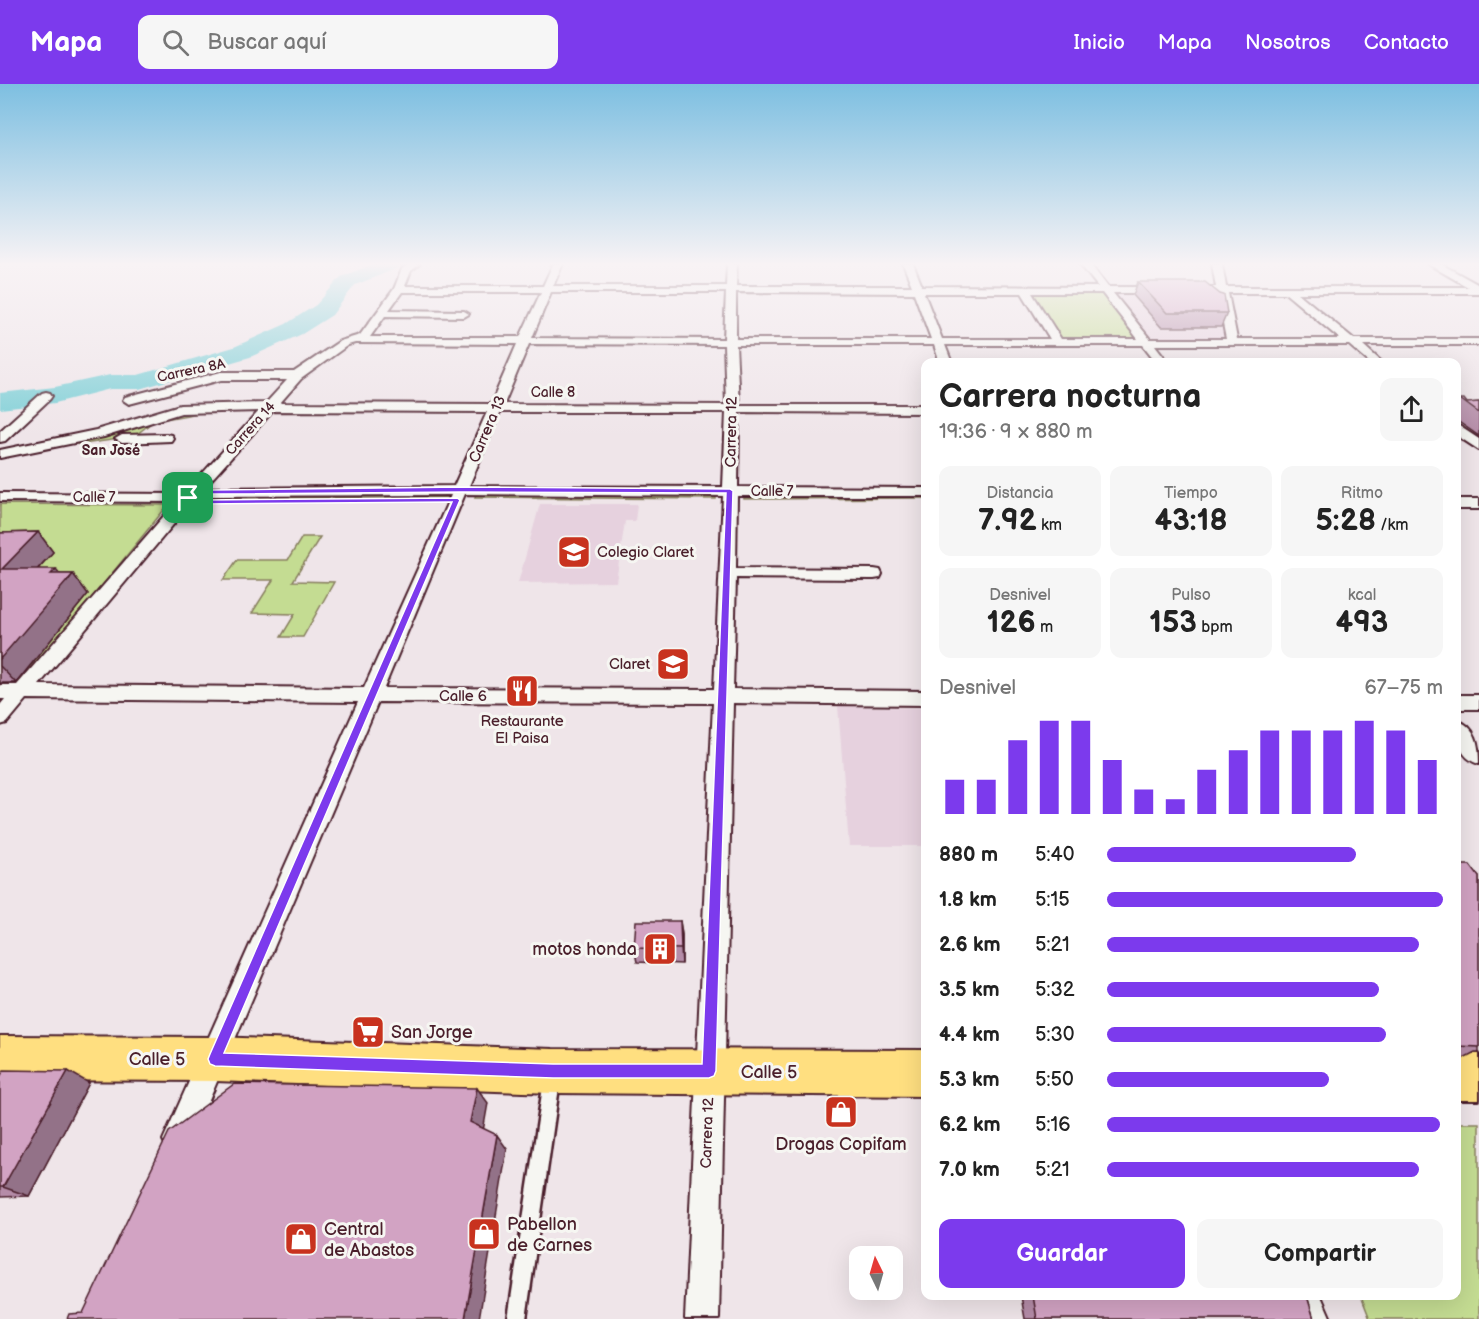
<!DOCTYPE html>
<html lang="es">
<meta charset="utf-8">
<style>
body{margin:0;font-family:"Balsamiq Sans",sans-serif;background:#f6f6f6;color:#222;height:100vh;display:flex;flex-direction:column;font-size:22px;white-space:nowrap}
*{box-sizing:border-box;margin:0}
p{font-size:20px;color:#767676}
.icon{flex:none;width:33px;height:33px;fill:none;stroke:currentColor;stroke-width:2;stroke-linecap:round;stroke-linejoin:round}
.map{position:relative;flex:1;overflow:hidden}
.sheet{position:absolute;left:921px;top:274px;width:540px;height:942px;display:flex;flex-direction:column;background:#fff;border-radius:12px;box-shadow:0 6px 24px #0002}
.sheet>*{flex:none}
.needle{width:39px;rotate:355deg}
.buttons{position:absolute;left:849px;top:1162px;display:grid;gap:12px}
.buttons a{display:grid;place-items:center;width:54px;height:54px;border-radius:12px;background:#fff;box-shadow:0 6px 24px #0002;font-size:30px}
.pin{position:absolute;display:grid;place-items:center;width:51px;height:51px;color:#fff;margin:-26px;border-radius:12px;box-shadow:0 3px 9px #0006}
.round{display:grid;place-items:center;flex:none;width:63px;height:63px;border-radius:12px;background:#f6f6f6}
.headline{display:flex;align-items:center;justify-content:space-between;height:102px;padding:0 18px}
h1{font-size:33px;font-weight:700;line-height:45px}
.stats{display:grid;grid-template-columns:repeat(3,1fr);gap:9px;height:102px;padding:6px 18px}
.stats div{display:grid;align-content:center;border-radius:12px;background:#f6f6f6;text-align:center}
.stats b{font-size:30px;font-weight:700}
.stats small{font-size:16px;font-weight:400}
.stats p{font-size:16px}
.chart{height:168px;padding:12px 18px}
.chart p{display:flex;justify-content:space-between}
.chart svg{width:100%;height:108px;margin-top:6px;stroke:#7c3aed;stroke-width:6}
.primary-button{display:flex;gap:12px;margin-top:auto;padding:12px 18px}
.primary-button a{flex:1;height:69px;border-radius:12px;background:#7c3aed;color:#fff;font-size:24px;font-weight:700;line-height:69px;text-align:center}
.primary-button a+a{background:#f6f6f6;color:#222}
ul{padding:0 18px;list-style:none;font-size:20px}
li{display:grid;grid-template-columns:96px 72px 1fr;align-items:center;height:45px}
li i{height:15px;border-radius:8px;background:#7c3aed}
header{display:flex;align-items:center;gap:36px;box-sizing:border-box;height:84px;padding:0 30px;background:#7c3aed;color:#fff}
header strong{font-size:28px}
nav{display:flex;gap:33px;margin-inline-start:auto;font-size:21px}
.search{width:420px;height:54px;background:#f6f6f6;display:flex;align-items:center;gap:15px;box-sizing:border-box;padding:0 21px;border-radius:12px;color:#767676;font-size:22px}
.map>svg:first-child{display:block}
</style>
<header>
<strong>Mapa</strong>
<div class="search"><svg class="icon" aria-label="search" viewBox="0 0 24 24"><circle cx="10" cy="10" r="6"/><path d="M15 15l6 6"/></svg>Buscar aquí</div>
<nav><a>Inicio</a><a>Mapa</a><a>Nosotros</a><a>Contacto</a></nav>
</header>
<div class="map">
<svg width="1479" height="1235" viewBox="0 0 1479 1235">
<rect width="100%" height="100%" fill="#efe5e9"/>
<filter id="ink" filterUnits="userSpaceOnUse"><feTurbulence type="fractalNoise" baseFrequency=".0167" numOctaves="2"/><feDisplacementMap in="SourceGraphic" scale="12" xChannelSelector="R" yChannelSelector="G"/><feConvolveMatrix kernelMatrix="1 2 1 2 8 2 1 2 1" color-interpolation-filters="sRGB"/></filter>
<g filter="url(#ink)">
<path fill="#e6d1de" d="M 1110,207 L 1218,208 L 1228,257 L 1149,256 Z
M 540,420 L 637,420 L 635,437 L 625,437 L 616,498 L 518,499 Z
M 838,622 L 925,624 L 925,762 L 849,762 Z"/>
<path fill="#c4dc92" stroke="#877e5e" stroke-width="1.5" d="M 1029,207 L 1101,207 L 1138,256 L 1060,256 Z
M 180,326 L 199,329 L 154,337 L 133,353 L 83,360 L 49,360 Z
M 477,408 L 716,410 L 716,415 L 475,413 Z
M 453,409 L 451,414 L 204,414 L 208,411 Z
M 926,410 L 925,414 L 744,415 L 744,411 Z
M 0,420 L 168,421 L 18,604 L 0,604 Z
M 302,453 L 320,453 L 293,497 L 334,498 L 303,553 L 281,553 L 295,530 L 252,529 L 273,496 L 223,496 L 237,476 L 288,476 Z
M 1457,1039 L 1479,1039 L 1479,1235 L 1370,1235 L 1361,1212 L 1456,1212 Z"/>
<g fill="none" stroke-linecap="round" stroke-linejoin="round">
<path fill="#7ecfd6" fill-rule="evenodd" d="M 373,180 L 400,180 L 398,184 L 355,201 L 332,231 L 302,250 L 250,273 L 139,305 L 110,305 L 55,319 L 0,325 L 0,309 L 55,303 L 110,291 L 138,291 L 234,263 L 286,240 L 316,221 L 341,193 Z"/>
<defs>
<path id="service" d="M 552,988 L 557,991 L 560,996 L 526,1235 L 508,1235 L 544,996 L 547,991 Z"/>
<path id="minor" d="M 408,180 L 420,180 L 411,187 L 405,202 L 543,202 L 553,180 L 563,180 L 553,202 L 726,202 L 727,180 L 737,180 L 736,202 L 912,202 L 903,180 L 913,180 L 922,202 L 1098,203 L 1080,180 L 1090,180 L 1108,203 L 1216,203 L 1212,180 L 1222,180 L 1226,203 L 1468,203 L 1428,180 L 1441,180 L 1479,201 L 1479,209 L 1298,209 L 1354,255 L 1479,255 L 1479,261 L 1363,261 L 1383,279 L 1370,279 L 1349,261 L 1155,261 L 1169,279 L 1157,279 L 1143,261 L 945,261 L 952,279 L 940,279 L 934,261 L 736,261 L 739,321 L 926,321 L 926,329 L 739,328 L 738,403 L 926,404 L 926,412 L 737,412 L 736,484 L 874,485 L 880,486 L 882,490 L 880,494 L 874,495 L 736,494 L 733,605 L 926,607 L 926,621 L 733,619 L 719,1235 L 685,1235 L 713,619 L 378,618 L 188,1066 L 178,1071 L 168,1066 L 163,1056 L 358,618 L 27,615 L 7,639 L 0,641 L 0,621 L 5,615 L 0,615 L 0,601 L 17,601 L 176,418 L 0,417 L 0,409 L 184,410 L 259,327 L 181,329 L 104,353 L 0,374 L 0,366 L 96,346 L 180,321 L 266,319 L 287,296 L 221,296 L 129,320 L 123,316 L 125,313 L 221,288 L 294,288 L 340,257 L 360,251 L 394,205 L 402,185 ZM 402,208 L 541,208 L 520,253 L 370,253 L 385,232 L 464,233 L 469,230 L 464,227 L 389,226 ZM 551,208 L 726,208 L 724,255 L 532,254 ZM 736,208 L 914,209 L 931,255 L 736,255 ZM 924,209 L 1022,209 L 1050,255 L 942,255 ZM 1032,209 L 1102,209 L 1138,255 L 1061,255 ZM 1113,209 L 1217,209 L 1226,255 L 1150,255 ZM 1228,209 L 1285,209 L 1340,255 L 1237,255 ZM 355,259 L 356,259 L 517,260 L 491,320 L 280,319 L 301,295 L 348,261 ZM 529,260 L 724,261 L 726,321 L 504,320 ZM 273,327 L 487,328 L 454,402 L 204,404 ZM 500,328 L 726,328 L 723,403 L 469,402 ZM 465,410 L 723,412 L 714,605 L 384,604 ZM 451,411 L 364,604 L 39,601 L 193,417 L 209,412 Z
M 46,308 L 50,309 L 52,312 L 50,315 L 5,357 L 0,358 L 0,347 L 42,309 Z
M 1456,340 L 1479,355 L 1479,366 L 1456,351 Z
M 166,350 L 171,351 L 173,354 L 171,357 L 122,359 L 115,355 L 122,351 Z
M 1456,415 L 1479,415 L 1479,425 L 1456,425 Z
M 1456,611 L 1479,611 L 1479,625 L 1456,625 Z
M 1456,636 C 1477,642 1479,662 1479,680 C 1459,674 1456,654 1456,636 Z
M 1289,1212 L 1321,1212 L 1331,1235 L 1297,1235 Z"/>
<path id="primary" d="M 0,952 L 215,953 L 553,965 L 926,966 L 926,1012 L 553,1009 L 215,997 L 0,996 Z
M 1456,970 L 1479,970 L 1479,1016 L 1456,1016 Z"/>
</defs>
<use href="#service" stroke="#4a1f2b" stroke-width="5"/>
<use href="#minor" stroke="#4a1f2b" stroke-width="4"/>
<use href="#primary" stroke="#4a1f2b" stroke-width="4"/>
<use href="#service" fill="#f6f6f2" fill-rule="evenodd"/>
<use href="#minor" fill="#f6f6f2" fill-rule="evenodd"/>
<use href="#primary" fill="#ffdf80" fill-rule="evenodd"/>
</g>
<path fill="#b58ca8" stroke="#4a1f2b" stroke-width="1.5" d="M 1138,198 L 1227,229 L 1221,243 L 1161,243 L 1133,211 Z
M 1460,315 L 1467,319 L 1479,318 L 1479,352 L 1456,336 L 1456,320 Z
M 38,448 L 53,468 L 38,485 L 61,490 L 73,490 L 88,510 L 16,599 L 0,599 L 0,449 Z
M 1456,781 L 1479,793 L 1479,968 L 1475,968 L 1456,978 Z
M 680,837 L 682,851 L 682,880 L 637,878 L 634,864 Z
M 0,993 L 89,999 L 29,1112 L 0,1113 Z
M 1021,1212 L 1307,1212 L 1314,1235 L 1025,1235 Z"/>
<path fill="#937288" stroke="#4a1f2b" stroke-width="1.5" d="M 38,448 L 53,468 L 19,505 L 2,485 Z
M 56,485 L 67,498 L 73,490 L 88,510 L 16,599 L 0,582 L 0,575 L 51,490 Z
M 680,837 L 682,851 L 682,880 L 681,865 Z
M 68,987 L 89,999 L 29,1112 L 3,1103 Z
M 477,1004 L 488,1019 L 482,1053 L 470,1038 Z
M 497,1051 L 507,1065 L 479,1235 L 465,1235 Z"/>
<path fill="#d2a3c3" stroke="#4a1f2b" stroke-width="1.5" d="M 1138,198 L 1205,198 L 1220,210 L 1224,211 L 1227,229 L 1167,229 Z
M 1460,315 L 1464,315 L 1467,319 L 1479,318 L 1479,329 Z
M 38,448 L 2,485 L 56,485 L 51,490 L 73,490 L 0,575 L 0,449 Z
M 1456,781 L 1470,781 L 1479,793 L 1479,963 L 1456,962 Z
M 636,837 L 680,837 L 681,865 L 634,864 Z
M 4,986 L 68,987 L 3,1103 L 0,1103 L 0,993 Z
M 234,1000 L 477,1004 L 470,1038 L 497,1051 L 465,1235 L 67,1235 L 69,1230 L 83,1229 L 169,1048 Z
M 1033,1212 L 1307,1212 L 1314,1235 L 1037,1235 Z"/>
</g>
<linearGradient id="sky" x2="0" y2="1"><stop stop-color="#7dbfe1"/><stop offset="0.51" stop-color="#f8f3f5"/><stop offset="1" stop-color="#f8f3f5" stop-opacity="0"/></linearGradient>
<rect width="1479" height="353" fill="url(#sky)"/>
<path fill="#7c3aed" stroke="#fff" stroke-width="1.5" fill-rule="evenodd" d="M 462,403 L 730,405 L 733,407 L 716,987 L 714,992 L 709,994 L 553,994 L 215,982 L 210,980 L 208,975 L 210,970 L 452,418 L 202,420 L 184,414 L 208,406 ZM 462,408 L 726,409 L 702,980 L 553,980 L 224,969 L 460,416 L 457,414 L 202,416 L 196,414 L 209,410 Z"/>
<defs>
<symbol id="school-square" viewBox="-11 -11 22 22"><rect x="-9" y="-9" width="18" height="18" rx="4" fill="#c8321e" stroke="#f6f6f2"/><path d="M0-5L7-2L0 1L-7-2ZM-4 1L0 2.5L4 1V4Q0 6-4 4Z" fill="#fff"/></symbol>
<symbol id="restaurant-square" viewBox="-11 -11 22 22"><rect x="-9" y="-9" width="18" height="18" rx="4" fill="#c8321e" stroke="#f6f6f2"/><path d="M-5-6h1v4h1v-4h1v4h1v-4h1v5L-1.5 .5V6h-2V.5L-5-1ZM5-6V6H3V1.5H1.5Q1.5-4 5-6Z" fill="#fff"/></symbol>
<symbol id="building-square" viewBox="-11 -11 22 22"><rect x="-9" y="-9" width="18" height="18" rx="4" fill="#c8321e" stroke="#f6f6f2"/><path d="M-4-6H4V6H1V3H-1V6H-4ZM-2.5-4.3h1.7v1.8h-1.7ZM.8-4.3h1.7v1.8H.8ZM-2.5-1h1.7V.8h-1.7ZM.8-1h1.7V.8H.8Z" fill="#fff"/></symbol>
<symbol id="supermarket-square" viewBox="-11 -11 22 22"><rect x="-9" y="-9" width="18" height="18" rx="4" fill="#c8321e" stroke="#f6f6f2"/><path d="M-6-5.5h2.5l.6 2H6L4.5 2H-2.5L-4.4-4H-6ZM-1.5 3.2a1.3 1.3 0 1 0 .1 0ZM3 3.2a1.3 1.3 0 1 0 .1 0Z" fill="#fff"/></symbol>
<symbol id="shop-square" viewBox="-11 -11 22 22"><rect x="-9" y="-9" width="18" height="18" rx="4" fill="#c8321e" stroke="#f6f6f2"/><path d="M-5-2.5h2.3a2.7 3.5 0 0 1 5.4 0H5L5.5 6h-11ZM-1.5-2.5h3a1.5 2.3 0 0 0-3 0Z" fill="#fff"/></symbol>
</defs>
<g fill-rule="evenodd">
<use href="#school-square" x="555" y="449" width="38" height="38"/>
<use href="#school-square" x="654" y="561" width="38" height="38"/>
<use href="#restaurant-square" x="503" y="588" width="38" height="38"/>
<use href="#building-square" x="641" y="846" width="38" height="38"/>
<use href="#supermarket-square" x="349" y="929" width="38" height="38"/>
<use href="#shop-square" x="822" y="1009" width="38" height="38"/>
<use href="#shop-square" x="465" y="1131" width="38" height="38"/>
<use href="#shop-square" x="282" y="1136" width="38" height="38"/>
</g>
<g text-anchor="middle" stroke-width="6" stroke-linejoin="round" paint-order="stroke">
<g font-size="14" fill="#4a1f2b" stroke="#f6f6f2">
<text transform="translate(191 286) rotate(-12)" y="5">Carrera 8A</text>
<text x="553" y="313">Calle 8</text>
<text transform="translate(250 344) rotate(-48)" y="5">Carrera 14</text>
<text x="772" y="412">Calle 7</text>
<text x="94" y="418">Calle 7</text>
</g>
<g font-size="14" font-weight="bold" fill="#4a1f2b" stroke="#f6f6f2">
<text x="111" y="371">San José</text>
</g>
<g font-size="15" fill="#4a1f2b" stroke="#f6f6f2">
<text transform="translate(487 345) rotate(-67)" y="5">Carrera 13</text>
<text transform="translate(731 348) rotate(-89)" y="5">Carrera 12</text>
<text x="463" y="617">Calle 6</text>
<text transform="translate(707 1049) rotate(-88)" y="5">Carrera 12</text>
</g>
<g font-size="15" fill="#4a1f2b" stroke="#f6f6f2" text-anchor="start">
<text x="597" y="473">Colegio Claret</text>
<text x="650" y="585" text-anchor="end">Claret</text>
<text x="522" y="642" text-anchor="middle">Restaurante<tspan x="522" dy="17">El Paisa</tspan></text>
</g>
<g font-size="18" fill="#4a1f2b" stroke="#f6f6f2" text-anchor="start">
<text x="637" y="871" text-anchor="end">motos honda</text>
<text x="391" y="954">San Jorge</text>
<text x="841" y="1066" text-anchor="middle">Drogas Copifam</text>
<text x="507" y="1146">Pabellon<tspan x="507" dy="21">de Carnes</tspan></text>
<text x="324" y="1151">Central<tspan x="324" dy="21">de Abastos</tspan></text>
</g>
<g font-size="18" fill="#4a1f2b" stroke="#f6f6f2">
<text x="157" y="981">Calle 5</text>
<text x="769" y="994">Calle 5</text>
</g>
</g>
</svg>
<div class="buttons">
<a><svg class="needle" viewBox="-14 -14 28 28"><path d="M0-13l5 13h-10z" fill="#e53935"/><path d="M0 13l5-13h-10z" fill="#767676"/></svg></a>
</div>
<div class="pin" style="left:188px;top:414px;background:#1e9e55"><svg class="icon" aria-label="arrive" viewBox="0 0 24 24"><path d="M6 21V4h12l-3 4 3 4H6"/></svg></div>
<section class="sheet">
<div class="headline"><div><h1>Carrera nocturna</h1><p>19:36 · 9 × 880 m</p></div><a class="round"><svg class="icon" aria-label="share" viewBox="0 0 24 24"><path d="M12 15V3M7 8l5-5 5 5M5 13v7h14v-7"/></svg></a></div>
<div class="stats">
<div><p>Distancia</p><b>7.92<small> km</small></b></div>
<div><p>Tiempo</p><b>43:18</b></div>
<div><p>Ritmo</p><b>5:28<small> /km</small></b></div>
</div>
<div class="stats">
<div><p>Desnivel</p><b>126<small> m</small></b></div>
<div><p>Pulso</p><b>153<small> bpm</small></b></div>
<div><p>kcal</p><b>493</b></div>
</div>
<div class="chart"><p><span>Desnivel</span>67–75 m</p>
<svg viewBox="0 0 160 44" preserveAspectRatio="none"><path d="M5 44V30M15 44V30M25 44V14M35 44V6M45 44V6M55 44V22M65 44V34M75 44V38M85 44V26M95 44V18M105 44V10M115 44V10M125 44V10M135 44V6M145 44V10M155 44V22"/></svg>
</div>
<ul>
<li><b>880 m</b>5:40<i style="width:74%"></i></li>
<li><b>1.8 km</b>5:15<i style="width:100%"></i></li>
<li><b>2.6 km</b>5:21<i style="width:93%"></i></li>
<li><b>3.5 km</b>5:32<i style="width:81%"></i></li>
<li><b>4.4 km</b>5:30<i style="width:83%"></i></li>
<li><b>5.3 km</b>5:50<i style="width:66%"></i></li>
<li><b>6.2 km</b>5:16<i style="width:99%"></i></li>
<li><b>7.0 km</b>5:21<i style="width:93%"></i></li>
</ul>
<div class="primary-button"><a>Guardar</a><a>Compartir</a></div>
</section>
</div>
